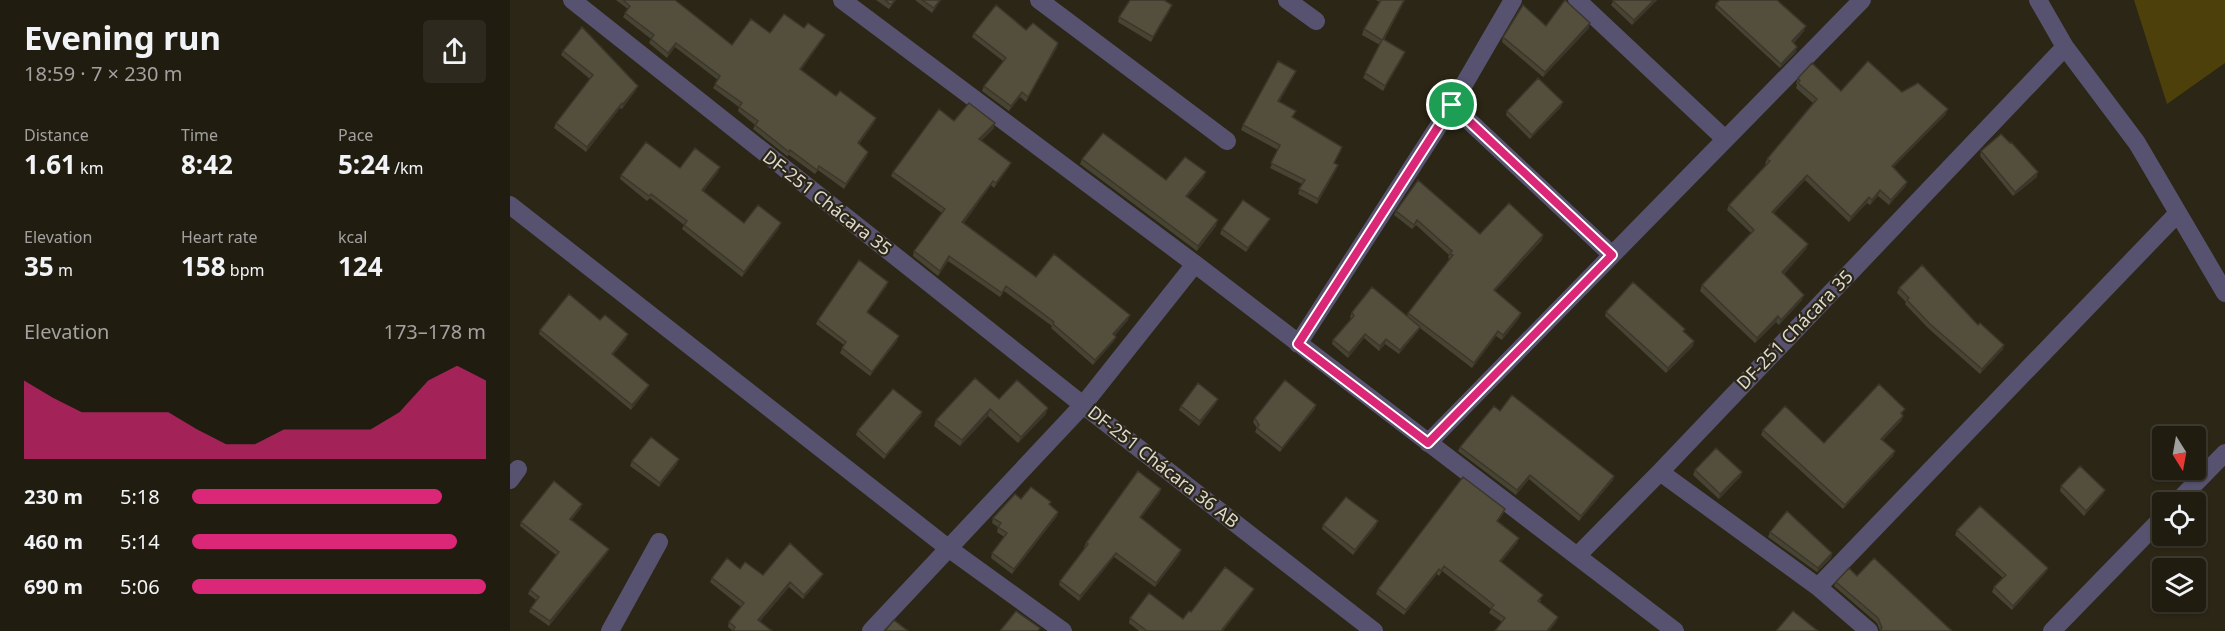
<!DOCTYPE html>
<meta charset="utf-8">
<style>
body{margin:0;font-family:"Noto Sans",sans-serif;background:#2d291e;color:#f1f3f6;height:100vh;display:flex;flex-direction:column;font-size:22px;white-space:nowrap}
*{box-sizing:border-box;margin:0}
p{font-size:20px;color:#a2a19f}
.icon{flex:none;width:33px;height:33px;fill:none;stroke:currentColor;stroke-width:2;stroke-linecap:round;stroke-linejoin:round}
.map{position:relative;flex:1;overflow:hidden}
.side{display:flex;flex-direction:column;background:#201c10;width:510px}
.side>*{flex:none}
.needle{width:39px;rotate:169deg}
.buttons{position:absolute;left:1642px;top:426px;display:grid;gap:12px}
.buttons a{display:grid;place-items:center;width:54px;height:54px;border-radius:6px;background:#201c10;box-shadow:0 2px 4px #0004,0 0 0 2px #3d3a30;font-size:30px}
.pin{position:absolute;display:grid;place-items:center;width:51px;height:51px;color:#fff;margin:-26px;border:3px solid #fff;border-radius:50%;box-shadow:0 2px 6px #0007}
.round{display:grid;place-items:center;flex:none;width:63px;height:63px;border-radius:6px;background:#2d291e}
.overview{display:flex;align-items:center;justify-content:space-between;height:102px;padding:0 24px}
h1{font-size:33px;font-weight:700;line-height:45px}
.figures{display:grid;grid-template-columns:repeat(3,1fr);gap:9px;height:102px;padding:6px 24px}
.figures div{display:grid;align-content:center}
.figures b{font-size:26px;font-weight:700}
.figures small{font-size:16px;font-weight:400}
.figures p{font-size:16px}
.chart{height:168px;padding:12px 24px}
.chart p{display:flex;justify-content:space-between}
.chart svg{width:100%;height:108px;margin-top:6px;fill:#db2777;opacity:.7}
ul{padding:0 24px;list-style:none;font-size:20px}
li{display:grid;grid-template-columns:96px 72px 1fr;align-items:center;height:45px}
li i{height:15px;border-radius:8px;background:#db2777}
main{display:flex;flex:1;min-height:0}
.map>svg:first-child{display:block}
</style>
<main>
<section class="side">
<div class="overview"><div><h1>Evening run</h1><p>18:59 · 7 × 230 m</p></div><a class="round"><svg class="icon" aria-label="share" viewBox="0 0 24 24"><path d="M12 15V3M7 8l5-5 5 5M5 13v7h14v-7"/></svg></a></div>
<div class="figures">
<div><p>Distance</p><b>1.61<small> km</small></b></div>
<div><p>Time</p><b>8:42</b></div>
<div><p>Pace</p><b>5:24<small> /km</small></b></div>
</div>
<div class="figures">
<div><p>Elevation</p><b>35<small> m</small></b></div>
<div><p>Heart rate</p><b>158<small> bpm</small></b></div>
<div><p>kcal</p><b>124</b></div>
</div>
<div class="chart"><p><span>Elevation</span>173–178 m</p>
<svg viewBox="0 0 160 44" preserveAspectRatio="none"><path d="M0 44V12L10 19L20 25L30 25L40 25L50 25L60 32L70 38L80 38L90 32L100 32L110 32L120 32L130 25L140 12L150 6L160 12V44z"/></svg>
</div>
<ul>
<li><b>230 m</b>5:18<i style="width:85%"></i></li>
<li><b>460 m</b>5:14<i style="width:90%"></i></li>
<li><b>690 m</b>5:06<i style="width:100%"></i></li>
</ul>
</section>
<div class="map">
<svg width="1715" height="631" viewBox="0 0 1715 631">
<rect width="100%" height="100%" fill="#2b2615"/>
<path fill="#4e400a" d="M 1624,0 L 1715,0 L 1715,63 L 1657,104 Z"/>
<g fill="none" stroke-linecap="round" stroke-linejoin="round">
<path stroke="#57526f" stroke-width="18" d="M 62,0 L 573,405 L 864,631
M 332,0 L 685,264 L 1165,631
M 529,0 L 717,141
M 777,0 L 806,21
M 1067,0 L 1215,139
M 1528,0 L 1555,47 L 1627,143 L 1715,293
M 942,105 L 1102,255
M 0,205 L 438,548 L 553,631
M 788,344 L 942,105 L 1003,0
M 918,443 L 1352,0
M 1150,472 L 1308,587 L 1359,631
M 0,480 L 8,469
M 1667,502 L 1715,453
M 1067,556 L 1150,472 L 1555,47
M 1308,587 L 1668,213
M 100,631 L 149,542
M 361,631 L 573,405 L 685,264
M 1542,631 L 1653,517"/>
</g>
<path fill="#484434" d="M 106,0 L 165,0 L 222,45 L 260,33 L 294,28 L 315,35 L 313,39 L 291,70 L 326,96 L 366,118 L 364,123 L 349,144 L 357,156 L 334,189 L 308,170 L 305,174 L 279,155 L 277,156 L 243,129 L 245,125 L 228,111 L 229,107 L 203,88 L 208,80 L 165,47 L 157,58 L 139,43 L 141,39 L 113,17 L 118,9 Z
M 366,0 L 386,0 L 379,9 Z
M 405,0 L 431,0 L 422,13 Z
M 866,0 L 895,0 L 874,40 L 895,52 L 893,57 L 873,91 L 853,78 L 870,45 L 852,35 L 854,29 L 870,2 Z
M 1104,0 L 1147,0 L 1122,25 L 1101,5 Z
M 1268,1 L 1294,31 L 1284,43 L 1286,52 L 1270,68 L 1205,8 L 1206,4 Z
M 660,10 L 641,42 L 608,22 L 609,17 Z
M 1036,26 L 1079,28 L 1033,77 L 992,42 L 993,37 Z
M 516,30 L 548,43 L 516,102 L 510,97 L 499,111 L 472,91 L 474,86 L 493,61 L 462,37 L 464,33 Z
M 53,51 L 126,90 L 112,109 L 110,108 L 76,152 L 44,128 L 46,123 L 80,79 L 51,55 Z
M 786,71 L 769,102 L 783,118 L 831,151 L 824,163 L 828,165 L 826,170 L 807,204 L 788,194 L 792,184 L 760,168 L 768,150 L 731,130 L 733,125 Z
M 1288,78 L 1331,91 L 1392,92 L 1436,114 L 1383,167 L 1397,182 L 1395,187 L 1379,205 L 1368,196 L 1360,205 L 1357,203 L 1339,222 L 1295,180 L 1264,213 L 1298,244 L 1296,249 L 1274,274 L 1292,300 L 1269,325 L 1266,322 L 1245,343 L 1190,291 L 1192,285 L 1241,233 L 1217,210 L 1219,205 L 1257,165 L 1255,164 L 1257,159 L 1303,103 L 1286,88 L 1287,85 L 1286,84 Z
M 1051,107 L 1020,139 L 996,115 L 997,111 Z
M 444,121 L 484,128 L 471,141 L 499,167 L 484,188 L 481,185 L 454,223 L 526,277 L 618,320 L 604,336 L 604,341 L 583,365 L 541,328 L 542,326 L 494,291 L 490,297 L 438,261 L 428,276 L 403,256 L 404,251 L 432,213 L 381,176 L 383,172 Z
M 1500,143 L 1527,177 L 1503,196 L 1470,156 L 1471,151 Z
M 572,159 L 656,180 L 694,177 L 677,197 L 706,226 L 687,251 L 570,164 Z
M 170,168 L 208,172 L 193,191 L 234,223 L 269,228 L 232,277 L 172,229 L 174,225 L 140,198 L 137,201 L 110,179 L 111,175 Z
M 886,211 L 970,234 L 1032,240 L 985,291 L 1011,313 L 1009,318 L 992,340 L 986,336 L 962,368 L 910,328 L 908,331 L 889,354 L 875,344 L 869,351 L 854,338 L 838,358 L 822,344 L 823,340 L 841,319 L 840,317 L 842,312 L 897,316 L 898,313 L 940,259 L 938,258 L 939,255 L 906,225 L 902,229 L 884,215 Z
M 758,223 L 736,252 L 710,234 L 712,229 Z
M 378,282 L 376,287 L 358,312 L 387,341 L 360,376 L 330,353 L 334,345 L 306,324 L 308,320 Z
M 1389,288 L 1468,325 L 1493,349 L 1470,374 L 1418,328 L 1395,304 L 1396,302 L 1387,293 Z
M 1096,312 L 1184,341 L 1183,346 L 1156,373 L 1095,316 Z
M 90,320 L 116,339 L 103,355 L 139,385 L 137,389 L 121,410 L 29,334 L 30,330 Z
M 489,399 L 536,414 L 508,443 L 478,416 L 450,446 L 424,426 L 426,420 Z
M 708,399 L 706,403 L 689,426 L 669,410 L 671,406 Z
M 805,409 L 770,452 L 745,432 L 747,428 L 743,422 L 745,418 Z
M 990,411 L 1104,476 L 1103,480 L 1069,521 L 1019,479 L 1006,495 L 948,451 L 950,447 Z
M 1393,413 L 1392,415 L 1393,416 L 1391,421 L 1373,440 L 1385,451 L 1383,456 L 1333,509 L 1251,435 L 1253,430 L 1314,443 Z
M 411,416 L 374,459 L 346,435 L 348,430 Z
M 169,459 L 167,464 L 149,487 L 120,466 L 122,461 Z
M 1185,470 L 1232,472 L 1230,477 L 1209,499 L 1183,475 Z
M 1551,486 L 1595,490 L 1593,494 L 1574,516 L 1550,491 Z
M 651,489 L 649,494 L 631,518 L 670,554 L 645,587 L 604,557 L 569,601 L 549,585 L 550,581 L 575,548 L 574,547 L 576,543 Z
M 511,499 L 540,505 L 548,512 L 547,516 L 502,574 L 481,558 L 482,553 L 494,537 L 487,532 L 488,527 L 482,523 L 483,518 Z
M 71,508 L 61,520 L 99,549 L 97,553 L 39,626 L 19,612 L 21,608 L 26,600 L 18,594 L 20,590 L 46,555 L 10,526 L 11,522 Z
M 995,509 L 993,514 L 988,521 L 1009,538 L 1007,543 L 991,562 L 1031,600 L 1030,602 L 1048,617 L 1046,622 L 1039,631 L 985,631 L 992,622 L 979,613 L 981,609 L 932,571 L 929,576 L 927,574 L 894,615 L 866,594 L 868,589 Z
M 813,525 L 866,526 L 843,555 L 812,529 Z
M 1447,530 L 1538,568 L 1536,572 L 1502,610 L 1482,592 L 1484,587 L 1493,578 L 1445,535 Z
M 1260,532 L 1322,553 L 1321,558 L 1307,572 L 1258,537 Z
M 230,569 L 253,575 L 313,574 L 311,578 L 293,599 L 279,587 L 250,621 L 223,631 L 218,627 L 219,622 L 231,607 L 200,582 L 202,578 Z
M 1347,576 L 1442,631 L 1370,631 L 1367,623 L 1324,586 L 1326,582 Z
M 742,593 L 713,631 L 629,631 L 619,623 L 620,618 L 673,619 L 681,612 Z"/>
<path fill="#3b372b" d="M 430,0 L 431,0 L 422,13 L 424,8 Z
M 894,0 L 895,0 L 871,45 L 873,39 Z
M 1144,0 L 1147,0 L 1122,25 L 1124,20 Z
M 662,5 L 660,10 L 641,42 L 643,37 Z
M 1080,23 L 1079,28 L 1033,77 L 1035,72 Z
M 1296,26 L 1294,31 L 1281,46 L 1282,41 Z
M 315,35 L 313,39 L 288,74 L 290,69 Z
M 166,43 L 165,47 L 157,58 L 158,53 Z
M 548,43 L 547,48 L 516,102 L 518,97 Z
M 1287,47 L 1286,52 L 1270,68 L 1271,64 Z
M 895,52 L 893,57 L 873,91 L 875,86 Z
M 786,71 L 784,76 L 767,106 L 768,101 Z
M 128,86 L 126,90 L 112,109 L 113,104 Z
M 512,92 L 510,97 L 499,111 L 501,106 Z
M 1053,102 L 1051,107 L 1020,139 L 1022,135 Z
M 112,103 L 110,108 L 76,152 L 77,147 Z
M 1438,109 L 1436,114 L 1380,171 L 1382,166 Z
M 366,118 L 364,123 L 346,147 L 348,143 Z
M 485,123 L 484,128 L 468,144 L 469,139 Z
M 358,152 L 357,156 L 334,189 L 336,184 Z
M 501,163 L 499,167 L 484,188 L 486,183 Z
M 828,165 L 826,170 L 807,204 L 808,199 Z
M 210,167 L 208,172 L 191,195 L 192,190 Z
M 696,172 L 694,177 L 674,201 L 676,196 Z
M 1528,172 L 1527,177 L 1503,196 L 1505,192 Z
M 1297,175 L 1295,180 L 1260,217 L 1262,212 Z
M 483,181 L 481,185 L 451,227 L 452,222 Z
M 1397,182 L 1395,187 L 1379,205 L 1381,200 Z
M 1370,190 L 1368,196 L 1360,205 L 1362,200 Z
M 1359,197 L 1357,203 L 1339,222 L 1341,217 Z
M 760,219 L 758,223 L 736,252 L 738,248 Z
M 708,220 L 706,226 L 687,251 L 688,246 Z
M 271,223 L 269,228 L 232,277 L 234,272 Z
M 1033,235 L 1032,240 L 982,294 L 984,290 Z
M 1298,244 L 1296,249 L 1271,278 L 1272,272 Z
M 439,256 L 438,261 L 428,276 L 430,271 Z
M 378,282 L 376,287 L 355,316 L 357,312 Z
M 1294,295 L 1292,300 L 1269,325 L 1271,320 Z
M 1011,313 L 1009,318 L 992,340 L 993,335 Z
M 620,315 L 618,320 L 602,339 L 603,334 Z
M 1268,316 L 1266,322 L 1245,343 L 1247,338 Z
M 910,327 L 908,331 L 889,354 L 890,350 Z
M 988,331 L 986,336 L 962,368 L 964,363 Z
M 118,334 L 116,339 L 100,359 L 102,354 Z
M 855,334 L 854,338 L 838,358 L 839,353 Z
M 389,336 L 387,341 L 360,376 L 362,372 Z
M 606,337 L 604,341 L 583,365 L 585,360 Z
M 876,339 L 875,344 L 869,351 L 870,346 Z
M 1184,341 L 1183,346 L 1156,373 L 1158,368 Z
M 1494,345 L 1493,349 L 1470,374 L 1472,369 Z
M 139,385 L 137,389 L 121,410 L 122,405 Z
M 708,399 L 706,403 L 689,426 L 690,421 Z
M 806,405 L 805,409 L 770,452 L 772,448 Z
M 538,408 L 536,414 L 508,443 L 511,437 Z
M 480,409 L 478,416 L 450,446 L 452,440 Z
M 412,412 L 411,416 L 374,459 L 376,455 Z
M 1393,416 L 1391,421 L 1370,443 L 1371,439 Z
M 1385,451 L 1383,456 L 1333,509 L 1335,505 Z
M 169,459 L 167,464 L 149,487 L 150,483 Z
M 1232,472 L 1230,477 L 1209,499 L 1210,494 Z
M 1020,475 L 1019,479 L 1006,495 L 1007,490 Z
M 1104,476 L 1103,480 L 1069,521 L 1071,516 Z
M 651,489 L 649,494 L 628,522 L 630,517 Z
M 1595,490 L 1593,494 L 1574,516 L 1576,511 Z
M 72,504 L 71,508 L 59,524 L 60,519 Z
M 548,512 L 547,516 L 502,574 L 504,569 Z
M 868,521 L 866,526 L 843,555 L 845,550 Z
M 1009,538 L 1007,543 L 988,566 L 990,561 Z
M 99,549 L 97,553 L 39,626 L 40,621 Z
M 671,550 L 670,554 L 645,587 L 646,583 Z
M 606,553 L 604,557 L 569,601 L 570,596 Z
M 1322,553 L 1321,558 L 1307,572 L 1308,568 Z
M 1538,568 L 1536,572 L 1502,610 L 1503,606 Z
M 929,569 L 927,574 L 894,615 L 896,610 Z
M 313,574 L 311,578 L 293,599 L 294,595 Z
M 280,582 L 279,587 L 247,625 L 248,620 Z
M 744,589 L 742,593 L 713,631 L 711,631 Z
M 1048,617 L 1046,622 L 1039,631 L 1037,631 Z"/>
<path fill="#544f3d" stroke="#3b372b" stroke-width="1.5" d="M 113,0 L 165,0 L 222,45 L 241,19 L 260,33 L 274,14 L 294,28 L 298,23 L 315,35 L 290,69 L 326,96 L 330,91 L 366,118 L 348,143 L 358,152 L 336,184 L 309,166 L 307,170 L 280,150 L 279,152 L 245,125 L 248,121 L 229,107 L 232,103 L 205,84 L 210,76 L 166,43 L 158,53 L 141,39 L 144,35 L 115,13 L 120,6 Z
M 375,0 L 385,0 L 381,5 Z
M 412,0 L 430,0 L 424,8 Z
M 620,0 L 654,0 L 662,5 L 643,37 L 609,17 Z
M 871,0 L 894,0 L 873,39 L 895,52 L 875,86 L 855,73 L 872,40 L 854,29 Z
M 1055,0 L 1080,23 L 1035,72 L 993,37 L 1013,5 L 1036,26 Z
M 1104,0 L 1144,0 L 1124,20 L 1103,1 Z
M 1210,0 L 1267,0 L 1296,26 L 1282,41 L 1287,47 L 1271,64 L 1206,4 Z
M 486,5 L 516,30 L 523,23 L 548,43 L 518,97 L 512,92 L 501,106 L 474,86 L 496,58 L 464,33 Z
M 72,27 L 128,86 L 113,104 L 112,103 L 77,147 L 46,123 L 83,75 L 53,51 Z
M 768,61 L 786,71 L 768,101 L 786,111 L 782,117 L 832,147 L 824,163 L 828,165 L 808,199 L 789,189 L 795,180 L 761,163 L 770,145 L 733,125 Z
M 1358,61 L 1392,92 L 1408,83 L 1438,109 L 1382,166 L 1397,182 L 1381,200 L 1370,190 L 1362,200 L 1359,197 L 1341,217 L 1297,175 L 1262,212 L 1298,244 L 1272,272 L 1294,295 L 1271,320 L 1268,316 L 1247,338 L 1192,285 L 1244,230 L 1219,205 L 1260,161 L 1257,159 L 1307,99 L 1288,83 L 1290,81 L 1288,78 L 1302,63 L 1331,91 Z
M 1028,78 L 1053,102 L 1022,135 L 997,111 Z
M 459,103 L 485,123 L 469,139 L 501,163 L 486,183 L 483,181 L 452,222 L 526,277 L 544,254 L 620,315 L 603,334 L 606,337 L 585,360 L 543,324 L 544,322 L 496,286 L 492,293 L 439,256 L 430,271 L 404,251 L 435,209 L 383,172 L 429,109 L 444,121 Z
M 593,133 L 656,180 L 675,157 L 696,172 L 676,196 L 708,220 L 688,246 L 572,159 Z
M 1491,134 L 1500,143 L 1501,142 L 1528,172 L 1505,192 L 1471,151 Z
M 136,142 L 170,168 L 185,148 L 210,167 L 192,190 L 234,223 L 248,205 L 271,223 L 234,272 L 174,225 L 177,221 L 141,194 L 139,196 L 111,175 Z
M 908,180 L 970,234 L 999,203 L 1033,235 L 984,290 L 1011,313 L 993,335 L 988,331 L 964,363 L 898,313 L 943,255 L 940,254 L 942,251 L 907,220 L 904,225 L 886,211 Z
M 733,200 L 760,219 L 738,248 L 712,229 Z
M 349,260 L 378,282 L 357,312 L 389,336 L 362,372 L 332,348 L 336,342 L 308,320 Z
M 1412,265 L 1468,325 L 1470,323 L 1494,345 L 1472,369 L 1420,324 L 1397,300 L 1399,298 L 1389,288 Z
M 1123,282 L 1175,329 L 1173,331 L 1184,341 L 1158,368 L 1096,312 Z
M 862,287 L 910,327 L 890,350 L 876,339 L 870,346 L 855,334 L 839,353 L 823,340 L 844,316 L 842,312 Z
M 59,294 L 90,320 L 95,315 L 118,334 L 102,354 L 139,385 L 122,405 L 30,330 Z
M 465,378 L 489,399 L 507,380 L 538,408 L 511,437 L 480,409 L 452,440 L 426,420 Z
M 775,380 L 806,405 L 772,448 L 747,428 L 749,425 L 745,418 Z
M 688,383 L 708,399 L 690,421 L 671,406 Z
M 1369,384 L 1395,409 L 1391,413 L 1393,416 L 1371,439 L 1385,451 L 1335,505 L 1253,430 L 1275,406 L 1314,443 Z
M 383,389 L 412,412 L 376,455 L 348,430 Z
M 1002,395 L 1104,476 L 1071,516 L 1020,475 L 1007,490 L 950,447 L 984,406 L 990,411 Z
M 141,437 L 169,459 L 150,483 L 122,461 Z
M 1206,448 L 1232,472 L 1210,494 L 1185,470 Z
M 1570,466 L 1595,490 L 1576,511 L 1551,486 Z
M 628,471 L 651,489 L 630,517 L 671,550 L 646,583 L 606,553 L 570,596 L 550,581 L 578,544 L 576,543 Z
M 953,477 L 995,509 L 987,521 L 1009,538 L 990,561 L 1033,595 L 1028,601 L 1048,617 L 1037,631 L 985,631 L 995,618 L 981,608 L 984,605 L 934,566 L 931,571 L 929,569 L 896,610 L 868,589 Z
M 44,481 L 72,504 L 60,519 L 99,549 L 40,621 L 21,608 L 29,597 L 20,590 L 49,552 L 11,522 Z
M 521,487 L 541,502 L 539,504 L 548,512 L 504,569 L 482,553 L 497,533 L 488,527 L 491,523 L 483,518 L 505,494 L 511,499 Z
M 836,497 L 868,521 L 845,550 L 813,525 Z
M 1470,506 L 1538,568 L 1503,606 L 1484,587 L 1496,575 L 1447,530 Z
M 1277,511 L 1322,553 L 1308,568 L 1260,532 Z
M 280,543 L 313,574 L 294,595 L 280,582 L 248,620 L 262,631 L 223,631 L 225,627 L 219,622 L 234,603 L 202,578 L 217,558 L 230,569 L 235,562 L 253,575 Z
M 1364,558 L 1442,631 L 1370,631 L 1372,628 L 1368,618 L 1326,582 L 1339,568 L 1347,576 Z
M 715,567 L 744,589 L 711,631 L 637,631 L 620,618 L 639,593 L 673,619 L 679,611 L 681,612 Z
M 506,611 L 530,628 L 528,631 L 490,631 Z
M 1283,611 L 1308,631 L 1266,631 Z
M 384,620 L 398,631 L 375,631 Z"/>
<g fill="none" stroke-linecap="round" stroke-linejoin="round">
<defs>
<path id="route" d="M 942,105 L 1102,255 L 918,443 L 788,344 Z"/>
</defs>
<use href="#route" stroke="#fff" stroke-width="12"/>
<use href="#route" stroke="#db2777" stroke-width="8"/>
</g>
<g text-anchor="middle" stroke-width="4.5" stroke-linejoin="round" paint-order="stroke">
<g font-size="18" fill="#dcd9cf" stroke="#2b2615">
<text transform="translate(317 203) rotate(38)" y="6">DF-251 Chácara 35</text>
<text transform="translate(1285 330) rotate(-46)" y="6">DF-251 Chácara 35</text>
<text transform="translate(653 467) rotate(38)" y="6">DF-251 Chácara 36 AB</text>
</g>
</g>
</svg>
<div class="buttons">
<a><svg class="needle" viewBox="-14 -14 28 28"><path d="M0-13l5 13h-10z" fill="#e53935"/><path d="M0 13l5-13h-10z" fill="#a2a19f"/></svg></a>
<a><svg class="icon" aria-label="locate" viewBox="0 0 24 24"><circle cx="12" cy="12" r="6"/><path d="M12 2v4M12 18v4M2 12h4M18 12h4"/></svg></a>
<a><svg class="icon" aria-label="layers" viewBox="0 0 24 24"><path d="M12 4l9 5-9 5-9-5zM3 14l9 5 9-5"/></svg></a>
</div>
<div class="pin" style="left:942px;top:105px;background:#1e9e55"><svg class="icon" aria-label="arrive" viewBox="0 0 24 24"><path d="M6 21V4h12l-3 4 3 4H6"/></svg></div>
</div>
</main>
